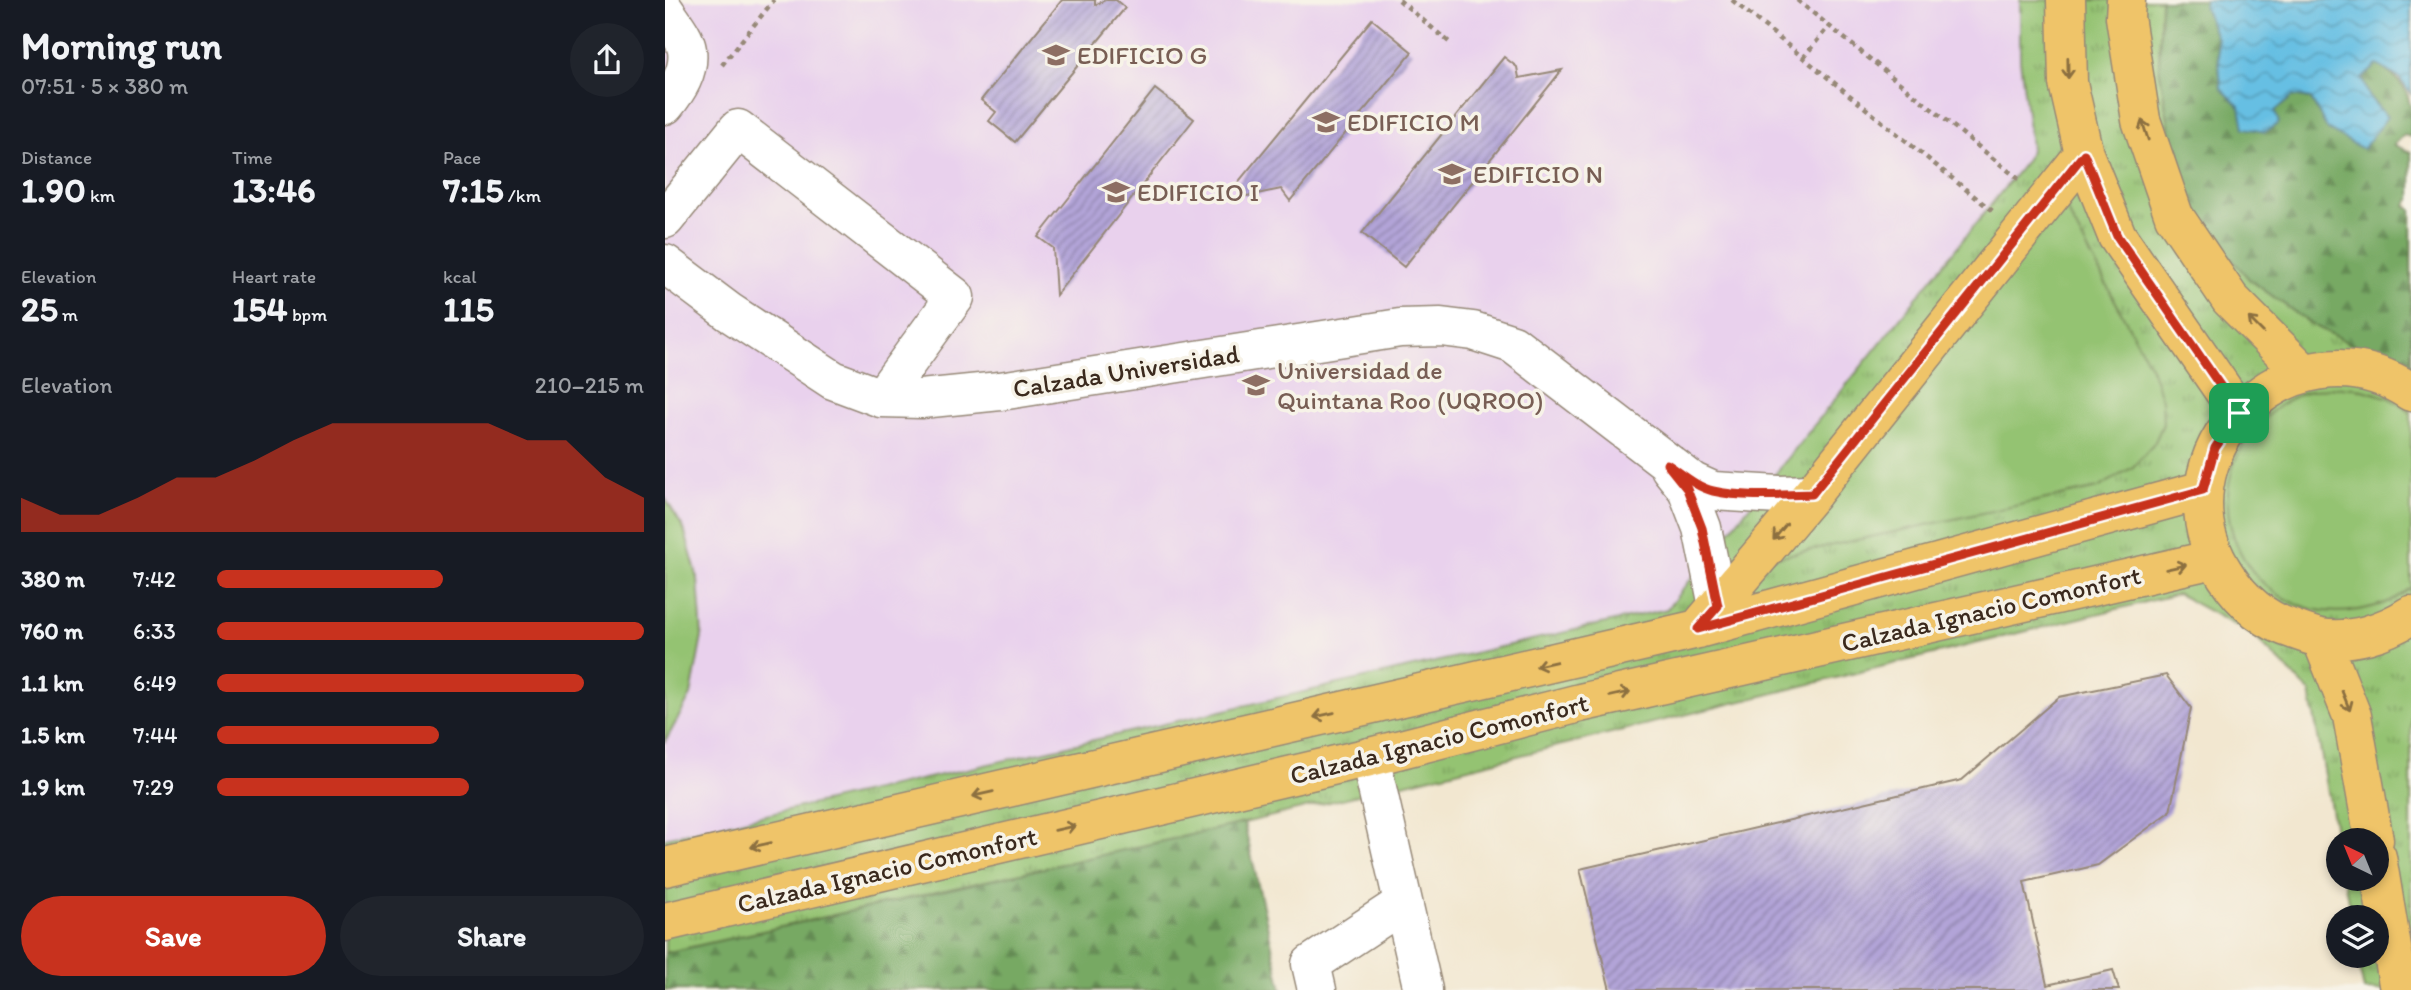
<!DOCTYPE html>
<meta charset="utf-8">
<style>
body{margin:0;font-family:Itim,sans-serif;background:#20242c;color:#f1f3f6;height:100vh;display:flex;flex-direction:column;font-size:26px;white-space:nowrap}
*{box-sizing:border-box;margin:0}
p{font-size:23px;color:#9ea1a6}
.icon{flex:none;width:38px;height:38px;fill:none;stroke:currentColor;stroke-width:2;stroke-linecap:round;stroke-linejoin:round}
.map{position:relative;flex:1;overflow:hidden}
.side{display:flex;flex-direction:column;background:#171b24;width:665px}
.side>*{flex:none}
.needle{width:46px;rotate:317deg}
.controls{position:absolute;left:1661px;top:828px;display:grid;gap:14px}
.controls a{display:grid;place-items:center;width:63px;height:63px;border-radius:50%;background:#171b24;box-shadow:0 4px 10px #0003;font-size:35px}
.pin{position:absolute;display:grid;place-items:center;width:60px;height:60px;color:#fff;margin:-30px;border-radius:14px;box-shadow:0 4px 10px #0006}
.round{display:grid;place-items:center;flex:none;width:74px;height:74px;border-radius:37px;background:#20242c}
.overview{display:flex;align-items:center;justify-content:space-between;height:119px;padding:0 21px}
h1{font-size:38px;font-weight:800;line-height:52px}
.stats{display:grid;grid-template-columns:repeat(3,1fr);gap:10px;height:119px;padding:7px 21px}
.stats div{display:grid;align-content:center}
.stats b{font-size:35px;font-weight:800}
.stats small{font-size:19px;font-weight:400}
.stats p{font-size:19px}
.chart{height:196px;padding:14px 21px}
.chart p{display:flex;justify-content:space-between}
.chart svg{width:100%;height:126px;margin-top:7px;fill:#c8321e;opacity:.7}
.action{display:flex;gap:14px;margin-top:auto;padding:14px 21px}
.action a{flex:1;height:80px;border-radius:42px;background:#c8321e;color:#fff;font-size:28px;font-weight:800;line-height:80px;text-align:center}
.action a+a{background:#20242c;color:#f1f3f6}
ul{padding:0 21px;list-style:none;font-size:23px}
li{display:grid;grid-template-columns:112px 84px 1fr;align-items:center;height:52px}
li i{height:18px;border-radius:9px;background:#c8321e}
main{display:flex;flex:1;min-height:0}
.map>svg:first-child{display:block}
</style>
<main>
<section class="side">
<div class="overview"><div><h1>Morning run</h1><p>07:51 · 5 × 380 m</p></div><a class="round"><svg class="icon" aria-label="share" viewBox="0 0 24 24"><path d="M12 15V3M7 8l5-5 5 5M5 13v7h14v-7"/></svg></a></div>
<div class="stats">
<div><p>Distance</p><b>1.90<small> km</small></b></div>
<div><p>Time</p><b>13:46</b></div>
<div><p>Pace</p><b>7:15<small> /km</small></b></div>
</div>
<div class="stats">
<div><p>Elevation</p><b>25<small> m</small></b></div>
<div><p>Heart rate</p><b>154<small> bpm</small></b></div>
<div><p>kcal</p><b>115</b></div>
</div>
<div class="chart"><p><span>Elevation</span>210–215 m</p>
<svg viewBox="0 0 160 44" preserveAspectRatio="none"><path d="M0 44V32L10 38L20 38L30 32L40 25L50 25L60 19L70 12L80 6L90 6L100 6L110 6L120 6L130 12L140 12L150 25L160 32V44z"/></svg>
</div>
<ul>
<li><b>380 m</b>7:42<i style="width:53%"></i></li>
<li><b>760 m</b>6:33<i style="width:100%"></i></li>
<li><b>1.1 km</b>6:49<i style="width:86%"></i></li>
<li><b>1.5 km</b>7:44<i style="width:52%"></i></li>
<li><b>1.9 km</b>7:29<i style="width:59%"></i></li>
</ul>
<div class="action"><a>Save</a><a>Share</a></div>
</section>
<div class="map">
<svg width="1746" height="990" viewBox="0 0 1746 990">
<defs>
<pattern id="grass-tufts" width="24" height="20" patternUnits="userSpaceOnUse" patternTransform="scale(1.75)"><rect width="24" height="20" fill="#94c372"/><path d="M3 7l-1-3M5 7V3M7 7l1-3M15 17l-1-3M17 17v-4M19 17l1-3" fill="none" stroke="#7a9f5d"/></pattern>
<pattern id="forest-firs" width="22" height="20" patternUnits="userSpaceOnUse" patternTransform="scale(1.75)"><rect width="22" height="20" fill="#77a964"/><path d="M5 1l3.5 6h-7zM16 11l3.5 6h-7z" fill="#638a52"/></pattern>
<pattern id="water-waves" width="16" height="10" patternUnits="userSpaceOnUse" patternTransform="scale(1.75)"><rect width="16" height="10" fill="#66bfe3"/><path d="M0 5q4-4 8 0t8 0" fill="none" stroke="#559bb7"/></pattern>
<pattern id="building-hatch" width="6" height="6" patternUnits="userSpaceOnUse" patternTransform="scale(1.75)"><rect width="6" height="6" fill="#b2a4d8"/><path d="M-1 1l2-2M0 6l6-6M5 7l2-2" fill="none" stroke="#9286af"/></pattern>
</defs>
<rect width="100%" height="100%" fill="#f7f3e8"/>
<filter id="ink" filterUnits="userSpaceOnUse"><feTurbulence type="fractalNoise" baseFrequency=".0143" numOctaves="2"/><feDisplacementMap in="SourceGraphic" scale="14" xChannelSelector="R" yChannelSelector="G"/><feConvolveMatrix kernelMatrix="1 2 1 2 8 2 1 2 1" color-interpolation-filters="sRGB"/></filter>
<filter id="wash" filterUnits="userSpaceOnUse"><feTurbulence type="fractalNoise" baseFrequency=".00686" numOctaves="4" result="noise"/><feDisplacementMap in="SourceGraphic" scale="28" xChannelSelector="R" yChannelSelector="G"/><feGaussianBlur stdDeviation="1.57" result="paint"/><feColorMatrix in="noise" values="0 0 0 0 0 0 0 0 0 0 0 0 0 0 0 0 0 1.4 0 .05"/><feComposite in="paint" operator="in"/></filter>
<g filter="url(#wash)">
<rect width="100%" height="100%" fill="#f2e7d0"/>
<path fill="#e9d1ed" d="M 0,0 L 1355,0 L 1355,60 L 1366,150 L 1361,161 L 1002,609 L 0,838 Z"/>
<path fill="url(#grass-tufts)" stroke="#687648" stroke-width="2" d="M 1355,0 L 1496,0 L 1494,67 L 1508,148 L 1584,279 L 1646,324 L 1724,363 L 1746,370 L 1746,990 L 1699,990 L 1692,956 L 1712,956 L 1712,917 L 1686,917 L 1679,879 L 1712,878 L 1712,840 L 1673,840 L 1673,847 L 1645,692 L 1588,635 L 1513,594 L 579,823 L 0,953 L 0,838 L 1002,609 L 1361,161 L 1366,150 L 1365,137 L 1355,60 Z"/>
<path fill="url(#forest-firs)" stroke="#596a41" stroke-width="2" d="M 1496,0 L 1540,0 L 1539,7 L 1552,39 L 1556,88 L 1575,107 L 1610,111 L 1628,96 L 1646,99 L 1663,130 L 1722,117 L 1705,98 L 1696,79 L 1712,64 C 1746,88 1746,94 1746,137 L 1739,135 L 1729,145 L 1746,152 L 1746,198 L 1741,205 L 1746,210 L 1746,370 L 1724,363 L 1646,324 L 1584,279 L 1533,220 L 1508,148 L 1494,67 Z
M 579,823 L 617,990 L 0,990 L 0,953 Z"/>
<path fill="#94c372" stroke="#687648" stroke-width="2" d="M 1399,205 L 1486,368 L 1497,400 L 1498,424 L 1489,444 L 1468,467 L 1433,488 L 1108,558 Z
M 1688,387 L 1725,398 L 1746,413 L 1746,587 C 1733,600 1711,607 1693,610 C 1582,629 1518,494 1600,418 C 1613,405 1632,393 1650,390 C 1662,387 1676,388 1688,387 Z
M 0,498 L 19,529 L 33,579 L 37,637 L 26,695 L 0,742 Z"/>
<path fill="url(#water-waves)" stroke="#507480" stroke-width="2" d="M 1540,0 L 1746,0 L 1746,94 L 1734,78 L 1712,65 L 1697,79 L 1705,98 L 1722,117 L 1698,149 L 1663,130 L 1646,99 L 1628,96 L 1610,111 L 1614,123 L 1600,132 L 1579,128 L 1575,107 L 1556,88 L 1552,39 L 1539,7 Z"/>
<g id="blocks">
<path fill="url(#building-hatch)" d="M 397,0 L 430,0 L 430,5 L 440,0 L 451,0 L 460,8 L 350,142 L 324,121 L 331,112 L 316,100 Z
M 707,19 L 747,52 L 625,201 L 616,189 L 582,196 L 570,186 Z
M 839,57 L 852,67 L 854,78 L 897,70 L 739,267 L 697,233 Z
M 490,89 L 529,119 L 391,295 L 388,248 L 373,237 Z
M 1501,675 L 1526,708 L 1505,812 L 1433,865 L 1359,882 L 1382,985 L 1448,970 L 1454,990 L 945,990 L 915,869 L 1297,780 L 1394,697 Z"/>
</g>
</g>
<g filter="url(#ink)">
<use href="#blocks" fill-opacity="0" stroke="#968877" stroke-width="2"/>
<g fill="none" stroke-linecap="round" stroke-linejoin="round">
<defs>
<path id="minor" d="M 0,11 C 7,22 20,37 22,50 C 25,71 13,89 0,105
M 0,219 L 73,129 L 290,297 L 216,398
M 0,264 L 64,312 L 168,380 L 216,398 L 256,399 L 335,391 L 735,328 L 776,327 L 808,331 L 848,344 L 1028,482 L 1048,491 L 1114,495 L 1147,494
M 1005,468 L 1022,489 L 1037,528 L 1053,606
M 705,757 L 758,990
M 652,990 L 646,964 L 737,904"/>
<path id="major" d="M 1401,0 L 1403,83 L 1419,154 L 1452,236 L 1574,413
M 1461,0 L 1460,17 L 1476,120 L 1509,216 L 1565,299 L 1639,373
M 1746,392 C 1627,312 1481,457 1561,576 C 1578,602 1600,621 1630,630 C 1638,633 1647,636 1655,638 C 1686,643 1720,632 1746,615
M 1033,629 L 1147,494 L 1419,154
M 1656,638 L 1687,716 L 1709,840
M 1712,857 L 1734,990
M 0,867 L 1033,629 L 1538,490
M 0,922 L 705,757 L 915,703 L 1549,559"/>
</defs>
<use href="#minor" stroke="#968877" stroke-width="41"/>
<use href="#major" stroke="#968877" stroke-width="41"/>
<path stroke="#968877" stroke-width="4.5" stroke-dasharray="5 5" stroke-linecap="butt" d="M 734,0 L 784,42
M 1067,0 L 1330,213
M 1132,0 L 1356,181
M 1138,58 L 1164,26
M 57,65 L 109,0"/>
<use href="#minor" stroke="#fff" stroke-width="38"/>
<use href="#major" stroke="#efc469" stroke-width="38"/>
</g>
<defs><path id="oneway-shaft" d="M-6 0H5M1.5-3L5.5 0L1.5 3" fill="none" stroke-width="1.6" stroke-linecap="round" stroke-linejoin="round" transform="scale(1.75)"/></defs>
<g stroke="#8c6f40">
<use href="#oneway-shaft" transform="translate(1403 68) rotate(89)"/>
<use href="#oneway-shaft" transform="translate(1480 130) rotate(-108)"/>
<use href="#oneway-shaft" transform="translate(1591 325) rotate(-135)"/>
<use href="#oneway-shaft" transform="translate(1115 532) rotate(130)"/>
<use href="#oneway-shaft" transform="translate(1511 567) rotate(-13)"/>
<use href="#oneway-shaft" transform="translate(881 664) rotate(167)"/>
<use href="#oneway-shaft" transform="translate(955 694) rotate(-13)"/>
<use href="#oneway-shaft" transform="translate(1681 701) rotate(68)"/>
<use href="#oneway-shaft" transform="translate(659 715) rotate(167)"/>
<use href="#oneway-shaft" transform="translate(318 794) rotate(167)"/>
<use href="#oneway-shaft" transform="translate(400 828) rotate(-13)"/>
<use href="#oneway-shaft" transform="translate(96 845) rotate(167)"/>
</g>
</g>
<g fill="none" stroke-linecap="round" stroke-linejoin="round" filter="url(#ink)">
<defs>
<path id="route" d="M 1419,154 L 1452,236 L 1574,413 L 1550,448 L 1538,490 L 1033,629 L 1053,606 L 1037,528 L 1022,489 L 1002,464 C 1016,473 1031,487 1048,491 C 1078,498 1117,495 1147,494 Z"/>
</defs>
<use href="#route" stroke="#fff" stroke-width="14"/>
<use href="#route" stroke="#c8321e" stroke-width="9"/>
</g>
<defs>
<symbol id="university-bare" viewBox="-9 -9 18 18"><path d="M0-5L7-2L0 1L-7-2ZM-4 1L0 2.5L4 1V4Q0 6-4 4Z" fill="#8d6e63" stroke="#f7f3e8" stroke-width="2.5" paint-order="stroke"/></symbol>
</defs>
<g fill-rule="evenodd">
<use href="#university-bare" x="372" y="36" width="38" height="38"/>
<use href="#university-bare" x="642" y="103" width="38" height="38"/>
<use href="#university-bare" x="768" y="155" width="38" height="38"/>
<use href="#university-bare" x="432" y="173" width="38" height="38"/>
<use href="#university-bare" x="572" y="366" width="38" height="38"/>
</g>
<g text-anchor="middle" stroke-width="7" stroke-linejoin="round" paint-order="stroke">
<g font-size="26" fill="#785e54" stroke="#f7f3e8" text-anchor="start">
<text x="412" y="64">EDIFICIO G</text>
<text x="682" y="131">EDIFICIO M</text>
<text x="808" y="183">EDIFICIO N</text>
<text x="472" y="201">EDIFICIO I</text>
<text x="612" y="379">Universidad de<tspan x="612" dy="30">Quintana Roo (UQROO)</tspan></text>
</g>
<g font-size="26" fill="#3b2a1e" stroke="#f7f3e8">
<text transform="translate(461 371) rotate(-9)" y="9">Calzada Universidad</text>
<text transform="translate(1326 609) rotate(-13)" y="9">Calzada Ignacio Comonfort</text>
<text transform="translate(774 739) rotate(-14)" y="9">Calzada Ignacio Comonfort</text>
<text transform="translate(222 870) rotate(-13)" y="9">Calzada Ignacio Comonfort</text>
</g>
</g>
</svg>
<div class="controls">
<a><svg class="needle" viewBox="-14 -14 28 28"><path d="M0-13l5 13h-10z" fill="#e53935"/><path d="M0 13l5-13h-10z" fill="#9ea1a6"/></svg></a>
<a><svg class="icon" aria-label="layers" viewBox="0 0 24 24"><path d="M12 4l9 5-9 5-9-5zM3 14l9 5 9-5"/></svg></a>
</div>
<div class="pin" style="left:1574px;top:413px;background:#1e9e55"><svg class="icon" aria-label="arrive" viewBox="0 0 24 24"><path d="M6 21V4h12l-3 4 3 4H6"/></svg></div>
</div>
</main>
